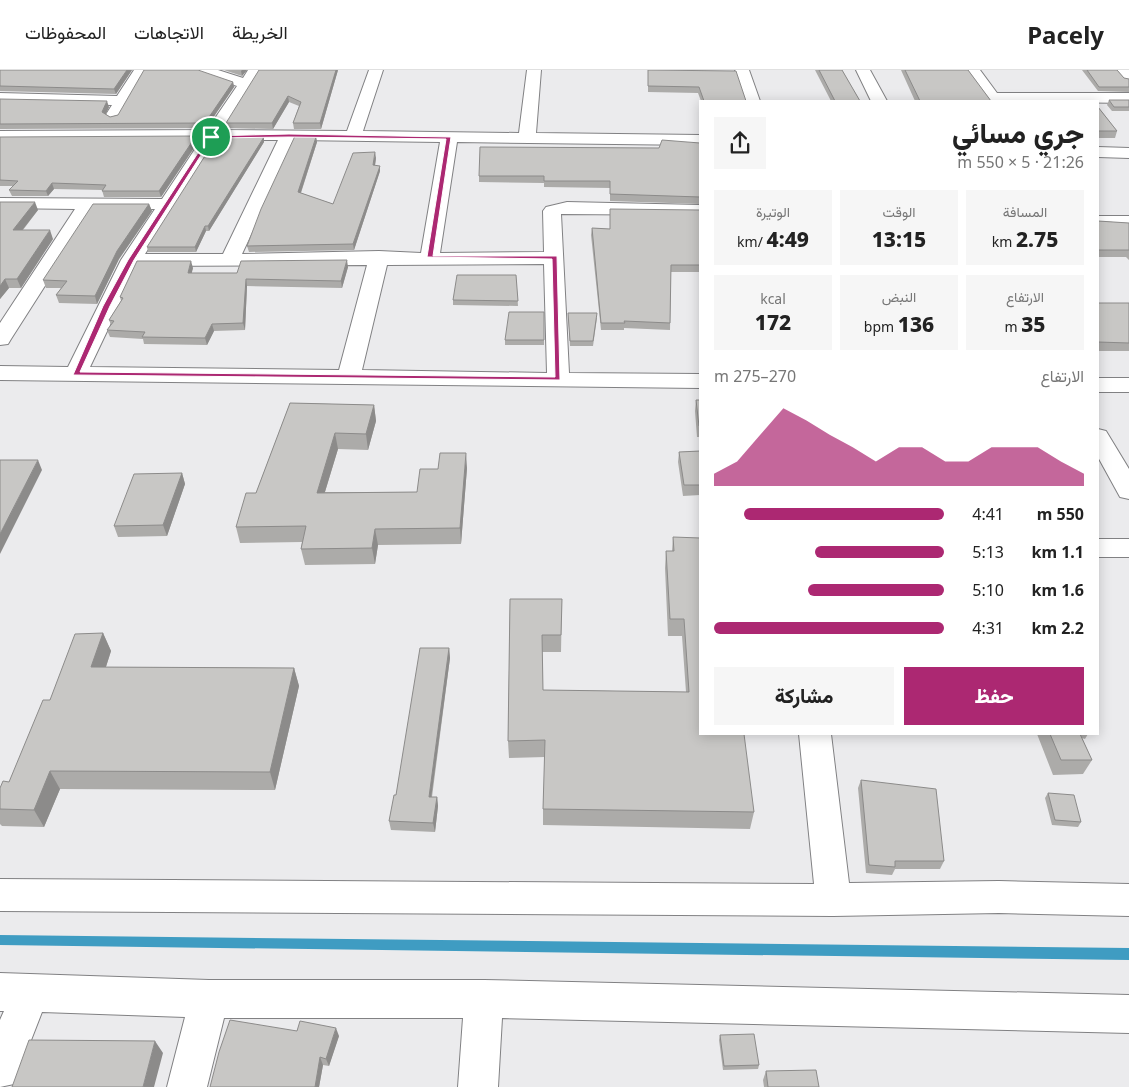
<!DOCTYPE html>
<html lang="ar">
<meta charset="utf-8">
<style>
body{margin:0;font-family:"Noto Sans",Vazirmatn,sans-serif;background:#f6f6f6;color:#222;direction:rtl;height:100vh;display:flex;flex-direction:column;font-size:19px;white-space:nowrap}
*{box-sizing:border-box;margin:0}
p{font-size:16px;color:#767676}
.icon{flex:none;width:28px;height:28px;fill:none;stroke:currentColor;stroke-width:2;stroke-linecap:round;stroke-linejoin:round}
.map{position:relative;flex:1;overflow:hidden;direction:ltr}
.side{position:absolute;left:699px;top:30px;width:400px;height:635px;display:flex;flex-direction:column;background:#fff;border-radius:0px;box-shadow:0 2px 12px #0003;direction:rtl}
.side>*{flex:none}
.pin{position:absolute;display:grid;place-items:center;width:42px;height:42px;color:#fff;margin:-21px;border:2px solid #fff;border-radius:50%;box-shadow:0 1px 5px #0007}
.round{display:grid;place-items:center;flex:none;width:52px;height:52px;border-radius:0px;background:#f6f6f6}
.overview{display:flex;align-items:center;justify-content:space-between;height:85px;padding:0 15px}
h1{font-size:28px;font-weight:800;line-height:38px}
.metrics{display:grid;grid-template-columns:repeat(3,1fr);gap:8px;height:85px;padding:5px 15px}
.metrics div{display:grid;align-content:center;border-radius:0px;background:#f6f6f6;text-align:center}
.metrics b{font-size:21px;font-weight:800}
.metrics small{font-size:14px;font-weight:400}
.metrics p{font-size:14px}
.chart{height:140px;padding:10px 15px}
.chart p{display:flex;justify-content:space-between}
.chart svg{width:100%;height:90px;margin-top:5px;fill:#ac2872;opacity:.7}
.primary-button{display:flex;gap:10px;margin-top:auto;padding:10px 15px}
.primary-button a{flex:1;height:58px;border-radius:0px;background:#ac2872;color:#fff;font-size:20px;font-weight:800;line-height:58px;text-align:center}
.primary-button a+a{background:#f6f6f6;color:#222}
ul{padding:0 15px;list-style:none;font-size:16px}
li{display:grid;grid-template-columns:80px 60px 1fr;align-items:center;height:38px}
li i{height:12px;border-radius:6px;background:#ac2872}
header{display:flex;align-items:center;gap:30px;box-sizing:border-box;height:70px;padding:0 25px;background:#fff;border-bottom:1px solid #e0e0e0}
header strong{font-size:24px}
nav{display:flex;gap:28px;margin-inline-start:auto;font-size:18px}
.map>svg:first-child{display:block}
</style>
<header>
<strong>Pacely</strong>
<nav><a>الخريطة</a><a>الاتجاهات</a><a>المحفوظات</a></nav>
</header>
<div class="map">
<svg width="1129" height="1017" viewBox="0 0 1129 1017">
<rect width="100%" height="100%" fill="#ebebed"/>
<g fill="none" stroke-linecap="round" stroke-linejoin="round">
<path fill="#3f9cc2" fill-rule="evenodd" d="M 0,865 L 1129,878 L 1129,890 L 0,875 Z"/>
<defs>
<path id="minor" d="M 134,0 L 148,0 L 119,49 L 113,51 L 105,46 L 112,35 L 0,33 L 0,23 L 117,26 Z
M 196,0 L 218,0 L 243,8 L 248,0 L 262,0 L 224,60 L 347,61 L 369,0 L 383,0 L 363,61 L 519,63 L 527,0 L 541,0 L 536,63 L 700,65 L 700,75 L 457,72 L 440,183 L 544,182 L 543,141 L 546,137 L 567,132 L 700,135 L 700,145 L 561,144 L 569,303 L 700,304 L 700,318 L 0,310 L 0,296 L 68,297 L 121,190 L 155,139 L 94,139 L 11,269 L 8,274 L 0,275 L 0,253 L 75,139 L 0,138 L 0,128 L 162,129 L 201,70 L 0,71 L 0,61 L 207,60 L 237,16 L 198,3 ZM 217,70 L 278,70 L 223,184 L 145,184 ZM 295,70 L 440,72 L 421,183 L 379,181 L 242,184 ZM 544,194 L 547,303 L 362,300 L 387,195 ZM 367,195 L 339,300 L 90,297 L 138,196 Z
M 735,0 L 749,0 L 760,31 L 744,31 Z
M 856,0 L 870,0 L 887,31 L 871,31 Z
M 966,0 L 980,0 L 997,23 L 1129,23 L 1129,33 L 987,31 Z
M 1114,0 L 1129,0 L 1129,12 L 1124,11 Z
M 1098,77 L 1129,78 L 1129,88 L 1098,87 Z
M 1098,146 L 1129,146 L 1129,158 L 1098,157 Z
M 1098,308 L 1129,308 L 1129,322 L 1098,322 Z
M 1098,359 L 1106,361 L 1129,399 L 1129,429 L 1120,427 L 1098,387 Z
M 1098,469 L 1129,469 L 1129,487 L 1098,487 Z
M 799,664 L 831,664 L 849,813 L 999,811 L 1129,814 L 1129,846 L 999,843 L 833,846 L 0,841 L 0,809 L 814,814 Z
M 0,903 L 209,910 L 484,910 L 1129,925 L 1129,963 L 502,948 L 498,1017 L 458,1017 L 463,948 L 224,948 L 207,1017 L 167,1017 L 185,947 L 42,942 L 14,1014 L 0,1017 L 0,950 L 4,941 L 0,941 Z"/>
</defs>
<use href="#minor" stroke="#818183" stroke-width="2"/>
<use href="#minor" fill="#fff" fill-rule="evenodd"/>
</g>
<path fill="#acaba9" d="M 0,0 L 132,0 L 116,24 L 0,21 Z
M 224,0 L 247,0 L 242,6 Z
M 338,0 L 321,59 L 294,59 L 293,53 L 299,36 L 289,32 L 273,59 L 227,58 L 226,53 Z
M 648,0 L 746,31 L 701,31 L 698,23 L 648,22 Z
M 815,0 L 842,0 L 860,31 L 831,31 Z
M 901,0 L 968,0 L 991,31 L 915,31 Z
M 1082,0 L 1117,0 L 1124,8 L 1129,9 L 1129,22 L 1098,21 Z
M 233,12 L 234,17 L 206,58 L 0,59 L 0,29 L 109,37 L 106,44 L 110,47 Z
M 1109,30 L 1129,30 L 1129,41 L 1112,41 L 1107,35 Z
M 1098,37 L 1117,61 L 1115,68 L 1098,68 Z
M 0,67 L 198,72 L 161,127 L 104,127 L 102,120 L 54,119 L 48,126 L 12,126 L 9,120 L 13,116 L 0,116 Z
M 264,67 L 264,72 L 209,161 L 206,161 L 196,182 L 148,182 L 147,177 Z
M 316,67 L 317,72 L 301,123 L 333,134 L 376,88 L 375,96 L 380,96 L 380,101 L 354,180 L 249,182 L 247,176 Z
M 700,73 L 700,134 L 610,131 L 610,118 L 544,117 L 544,113 L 479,112 L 479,106 L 659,78 Z
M 0,132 L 38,140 L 23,160 L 53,169 L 21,218 L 9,218 L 0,229 Z
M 149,134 L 152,141 L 119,189 L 97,234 L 59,233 L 56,225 L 61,218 L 46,218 L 43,210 Z
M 700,140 L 700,202 L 671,202 L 670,260 L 624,258 L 624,260 L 601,260 L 591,165 L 592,158 L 610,159 Z
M 1098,151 L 1129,153 L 1129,190 L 1126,187 L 1098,187 Z
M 348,197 L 342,218 L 247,216 L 245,260 L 214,261 L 207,275 L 144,274 L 143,269 L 110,267 L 107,260 L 111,255 L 109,250 L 121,231 L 120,227 L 193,198 L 191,203 L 237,203 Z
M 516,205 L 518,236 L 453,235 L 453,230 Z
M 1098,233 L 1129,233 L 1129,281 L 1098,281 Z
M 544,242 L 544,275 L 505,275 L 505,270 Z
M 568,243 L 597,248 L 593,276 L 570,276 Z
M 696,330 L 700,330 L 700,367 L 697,367 L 695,341 Z
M 290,333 L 374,335 L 376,351 L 368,380 L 338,379 L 325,422 L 417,422 L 467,398 L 461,474 L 378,475 L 375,494 L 305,495 L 301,479 L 302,472 L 240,473 L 236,457 L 256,423 Z
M 700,381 L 700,425 L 683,426 L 678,392 L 679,382 Z
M 182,403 L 185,414 L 167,466 L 118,467 L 114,456 Z
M 673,467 L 754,742 L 750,759 L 543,755 L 543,739 L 545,687 L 509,688 L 508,671 L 510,529 L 562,529 L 561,582 L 542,582 L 543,620 L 686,622 L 682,566 L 668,566 L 665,498 L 666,481 L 672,481 Z
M 103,563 L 111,581 L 106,597 L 294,598 L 299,616 L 275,720 L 60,719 L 44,757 L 2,756 L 0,754 L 0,718 L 9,712 L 50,630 Z
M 449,578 L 450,588 L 432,727 L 437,727 L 438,736 L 435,762 L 391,760 L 389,751 L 396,725 Z
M 1035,664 L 1088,664 L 1085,669 L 1082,668 L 1092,690 L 1083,704 L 1053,705 L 1037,664 Z
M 861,710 L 944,791 L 940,799 L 895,799 L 892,805 L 866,803 L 858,718 Z
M 1048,723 L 1081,752 L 1078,757 L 1052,755 L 1045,728 Z
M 297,961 L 339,966 L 329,996 L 323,995 L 319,1017 L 210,1017 Z
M 720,965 L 759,995 L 758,999 L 723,1000 L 719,970 Z
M 766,1001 L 819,1017 L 764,1017 L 763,1010 Z"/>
<path fill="#8c8b8a" d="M 127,0 L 132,0 L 116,24 L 114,19 Z
M 242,0 L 247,0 L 242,6 L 241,1 Z
M 336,0 L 338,0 L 321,59 L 320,53 Z
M 233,12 L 234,17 L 206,58 L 205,53 Z
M 288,26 L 289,32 L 273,59 L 272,53 Z
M 107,31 L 109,37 L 104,48 L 102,42 Z
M 196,66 L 198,72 L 161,127 L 159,121 Z
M 264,67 L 264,72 L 209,161 L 208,156 Z
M 316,67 L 317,72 L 299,128 L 298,122 Z
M 375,82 L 376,88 L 374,101 L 373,95 Z
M 380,96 L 380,101 L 354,180 L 353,174 Z
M 52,113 L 54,119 L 48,126 L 46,121 Z
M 35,132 L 38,140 L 16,168 L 13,160 Z
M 149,134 L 152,141 L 119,189 L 97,234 L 95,226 L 117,181 Z
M 205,156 L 206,161 L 196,182 L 195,177 Z
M 50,160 L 53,169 L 21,218 L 17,209 Z
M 347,190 L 348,197 L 342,218 L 341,211 Z
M 191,191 L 193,198 L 190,210 L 188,203 Z
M 5,209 L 9,218 L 0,229 L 0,216 Z
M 246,209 L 247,216 L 245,260 L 243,253 Z
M 212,254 L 214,261 L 207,275 L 205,268 Z
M 374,335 L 376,351 L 368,380 L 366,364 Z
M 335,363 L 338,379 L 320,438 L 317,423 Z
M 466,383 L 467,398 L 461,474 L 460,458 Z
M 38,390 L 42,400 L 0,484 L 0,464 Z
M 182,403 L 185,414 L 167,466 L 163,455 Z
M 375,459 L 378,475 L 375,494 L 372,478 Z
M 103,563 L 111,581 L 100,615 L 91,597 Z
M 449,578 L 450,588 L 430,736 L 429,727 Z
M 294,598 L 299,616 L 275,720 L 270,702 Z
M 50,701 L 60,719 L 44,757 L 34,740 Z
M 437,727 L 438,736 L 435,762 L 433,753 Z
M 336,958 L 339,966 L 329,996 L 326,989 Z
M 155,971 L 163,983 L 154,1017 L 143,1017 Z
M 320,987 L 323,995 L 319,1017 L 315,1017 Z"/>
<path fill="#c8c7c5" stroke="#8c8b8a" d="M 0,0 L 127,0 L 114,19 L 0,16 Z
M 144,0 L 198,0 L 233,12 L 205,53 L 0,54 L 0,29 L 107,31 L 102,42 L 110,47 L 118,45 Z
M 259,0 L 336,0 L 320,53 L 293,53 L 301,32 L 288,26 L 272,53 L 226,53 Z
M 648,0 L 736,1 L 746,31 L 704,31 L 699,17 L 648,16 Z
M 819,0 L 842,0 L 860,31 L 835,31 Z
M 905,0 L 968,0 L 991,31 L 920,31 Z
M 1087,0 L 1117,0 L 1124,8 L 1129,9 L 1129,17 L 1099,17 Z
M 1109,30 L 1129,30 L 1129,37 L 1114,37 Z
M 1098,37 L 1117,61 L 1098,61 Z
M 196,66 L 159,121 L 102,121 L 106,115 L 52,113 L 46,121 L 9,120 L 18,111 L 0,110 L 0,67 Z
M 295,66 L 316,67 L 298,122 L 333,134 L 353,83 L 375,82 L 373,95 L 380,96 L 353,174 L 247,176 L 261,139 Z
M 217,67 L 264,67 L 208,156 L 205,156 L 195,177 L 147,177 Z
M 662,70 L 700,73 L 700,127 L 610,124 L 610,111 L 544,111 L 544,106 L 479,106 L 480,77 L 659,78 Z
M 0,132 L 35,132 L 13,160 L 50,160 L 17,209 L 5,209 L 0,216 Z
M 93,134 L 149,134 L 117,181 L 95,226 L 56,225 L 67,211 L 43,210 Z
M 610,139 L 700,140 L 700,195 L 671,195 L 670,253 L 624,251 L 625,253 L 601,253 L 592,158 L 610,159 Z
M 1098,151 L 1129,153 L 1129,180 L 1098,180 Z
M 347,190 L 341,211 L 246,209 L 243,253 L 212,254 L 205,268 L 142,267 L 145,262 L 107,260 L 114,251 L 109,250 L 123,228 L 120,227 L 137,191 L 191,191 L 188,203 L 237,203 L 241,191 Z
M 457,205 L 516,205 L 518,231 L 453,230 Z
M 1098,233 L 1129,233 L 1129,273 L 1098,272 Z
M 509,242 L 544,242 L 544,270 L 505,270 Z
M 568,243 L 597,243 L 593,271 L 570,271 Z
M 696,330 L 700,330 L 700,356 L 699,356 Z
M 290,333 L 374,335 L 366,364 L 335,363 L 317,423 L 417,422 L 420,399 L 438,399 L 440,383 L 466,383 L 460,458 L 375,459 L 372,478 L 301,479 L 306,456 L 236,457 L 246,423 L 256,423 Z
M 700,381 L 700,415 L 684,415 L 679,382 Z
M 0,390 L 38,390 L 0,464 Z
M 182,403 L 163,455 L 114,456 L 134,404 Z
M 673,467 L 700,468 L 700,664 L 744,664 L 754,742 L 543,739 L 545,670 L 508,671 L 510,529 L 562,529 L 561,565 L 542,565 L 543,620 L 689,622 L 684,549 L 670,549 L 666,481 L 674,481 Z
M 103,563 L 91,597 L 294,598 L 270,702 L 50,701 L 34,740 L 0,739 L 0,718 L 3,711 L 9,712 L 43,630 L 50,630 L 75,564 Z
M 420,578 L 449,578 L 429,727 L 437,727 L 433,753 L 389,751 L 394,725 L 396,725 Z
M 1050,664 L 1080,664 L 1092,690 L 1061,690 Z
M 861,710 L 936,719 L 944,791 L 895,791 L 895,797 L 869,795 Z
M 1048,723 L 1074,725 L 1081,752 L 1055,750 Z
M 230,950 L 297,961 L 300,951 L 336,958 L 326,989 L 320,987 L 315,1017 L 210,1017 L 219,982 Z
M 754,964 L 759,995 L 724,996 L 720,965 Z
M 29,970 L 155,971 L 143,1017 L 12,1017 Z
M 816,1000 L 819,1017 L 768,1017 L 766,1001 Z"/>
<path fill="#ac2872" stroke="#fff" fill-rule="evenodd" d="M 289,64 L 451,67 L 433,186 L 557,186 L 560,310 L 73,305 L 103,236 L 128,190 L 209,66 ZM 289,67 L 446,69 L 427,187 L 552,189 L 555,307 L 80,302 L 110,236 L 134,190 L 212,68 Z"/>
</svg>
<div class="pin" style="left:211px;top:67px;background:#1e9e55"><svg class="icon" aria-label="arrive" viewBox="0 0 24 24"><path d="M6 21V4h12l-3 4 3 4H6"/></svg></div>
<section class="side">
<div class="overview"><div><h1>جري مسائي</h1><p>21:26 · 5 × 550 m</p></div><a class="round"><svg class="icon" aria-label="share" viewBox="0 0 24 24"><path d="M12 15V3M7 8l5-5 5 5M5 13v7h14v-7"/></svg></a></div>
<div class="metrics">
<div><p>المسافة</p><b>2.75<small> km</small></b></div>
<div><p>الوقت</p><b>13:15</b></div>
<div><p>الوتيرة</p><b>4:49<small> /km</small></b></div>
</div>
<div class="metrics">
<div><p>الارتفاع</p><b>35<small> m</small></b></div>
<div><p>النبض</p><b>136<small> bpm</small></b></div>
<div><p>kcal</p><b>172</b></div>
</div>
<div class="chart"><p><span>الارتفاع</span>270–275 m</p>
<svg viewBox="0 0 160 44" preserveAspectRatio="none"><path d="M0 44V38L10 32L20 19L30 6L40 12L50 19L60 25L70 32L80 25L90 25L100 32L110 32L120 25L130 25L140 25L150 32L160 38V44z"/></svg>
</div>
<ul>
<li><b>550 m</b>4:41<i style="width:87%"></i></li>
<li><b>1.1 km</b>5:13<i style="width:56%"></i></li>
<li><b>1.6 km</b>5:10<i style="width:59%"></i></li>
<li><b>2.2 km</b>4:31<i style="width:100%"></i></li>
</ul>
<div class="primary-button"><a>حفظ</a><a>مشاركة</a></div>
</section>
</div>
